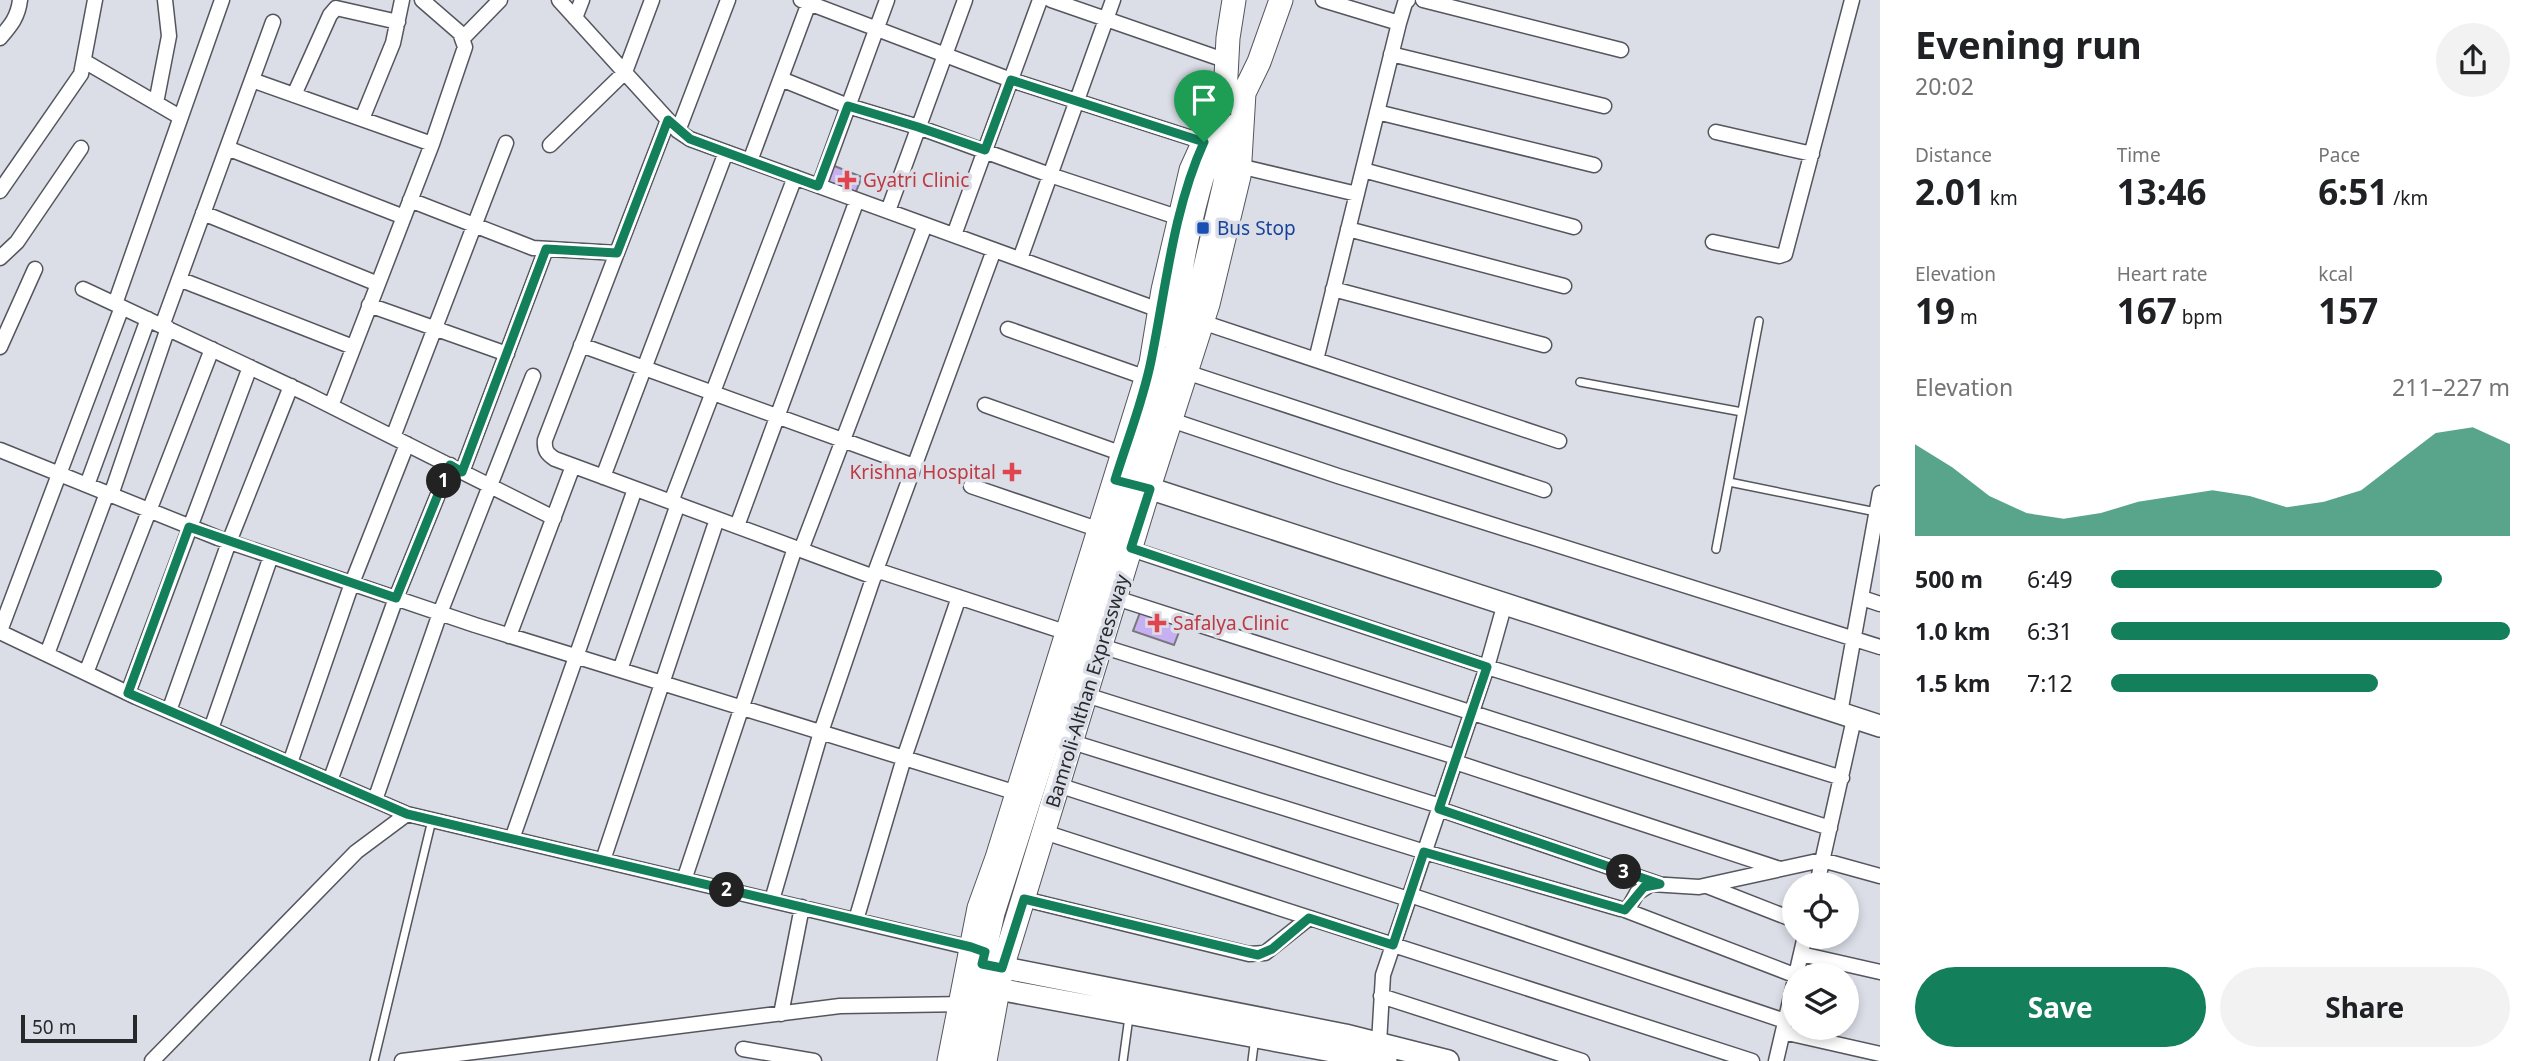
<!DOCTYPE html>
<meta charset="utf-8">
<style>
body{margin:0;font-family:"Noto Sans",sans-serif;background:#f2f2f2;color:#202124;height:100vh;display:flex;flex-direction:column;font-size:26px;white-space:nowrap}
*{box-sizing:border-box;margin:0}
p{font-size:23px;color:#757577}
.icon{flex:none;width:38px;height:38px;fill:none;stroke:currentColor;stroke-width:2;stroke-linecap:round;stroke-linejoin:round}
.map{position:relative;flex:1;overflow:hidden}
.details{display:flex;flex-direction:column;background:#fff;width:665px}
.details>*{flex:none}
.tools{position:absolute;left:1782px;top:872px;display:grid;gap:14px}
.tools a{display:grid;place-items:center;width:77px;height:77px;border-radius:50%;background:#fff;box-shadow:0 4px 10px #0003;font-size:35px}
.scale{position:absolute;left:21px;bottom:18px;width:116px;box-sizing:border-box;padding-left:7px;border:4px solid #28292d;border-top:0;font-size:19px;line-height:24px;white-space:nowrap;color:#28292d;-webkit-text-stroke:5px #dbdee7;paint-order:stroke}
.pin{position:absolute;display:grid;place-items:center;width:60px;height:60px;color:#fff;margin:-72px -30px;border-radius:50% 50% 50% 0;rotate:-45deg;box-shadow:0 0 7px #0007}
.pin .icon{rotate:45deg}
.km{position:absolute;width:35px;height:35px;margin:-18px;border-radius:50%;background:#222;color:#fff;font-size:19px;line-height:35px;text-align:center}
.round{display:grid;place-items:center;flex:none;width:74px;height:74px;border-radius:37px;background:#f2f2f2}
.head{display:flex;align-items:center;justify-content:space-between;height:119px;padding:0 35px}
h1{font-size:38px;font-weight:700;line-height:52px}
.figures{display:grid;grid-template-columns:repeat(3,1fr);gap:10px;height:119px;padding:7px 35px}
.figures div{display:grid;align-content:center}
.figures b{font-size:35px;font-weight:700}
.figures small{font-size:19px;font-weight:400}
.figures p{font-size:19px}
.chart{height:196px;padding:14px 35px}
.chart p{display:flex;justify-content:space-between}
.chart svg{width:100%;height:126px;margin-top:7px;fill:#147f5b;opacity:.7}
.cta{display:flex;gap:14px;margin-top:auto;padding:14px 35px}
.cta a{flex:1;height:80px;border-radius:42px;background:#147f5b;color:#fff;font-size:28px;font-weight:700;line-height:80px;text-align:center}
.cta a+a{background:#f2f2f2;color:#202124}
ul{padding:0 35px;list-style:none;font-size:23px}
li{display:grid;grid-template-columns:112px 84px 1fr;align-items:center;height:52px}
li i{height:18px;border-radius:9px;background:#147f5b}
main{display:flex;flex:1;min-height:0}
.map>svg:first-child{display:block}
</style>
<main>
<div class="map">
<svg width="1880" height="1061" viewBox="0 0 1880 1061">
<rect width="100%" height="100%" fill="#dbdee7"/>
<path fill="#c6b0f1" stroke="#79767e" stroke-width="2" d="M 832,165 L 862,177 L 855,194 L 825,182 Z
M 1141,610 L 1182,624 L 1174,645 L 1133,631 Z"/>
<g fill="none" stroke-linecap="round" stroke-linejoin="round">
<defs>
<path id="lane" d="M 1580,382 L 1742,412
M 1729,482 L 1876,512
M 1716,549 L 1759,321
M 374,1061 L 432,820
M 1123,1061 L 1129,1017
M 1252,1061 L 1255,1037"/>
<path id="street" d="M 559,0 L 678,131 L 690,139 L 1159,310
M 801,0 L 1011,80 L 1204,142
M 1051,0 L 1227,61
M 1323,0 L 1399,23
M 1423,0 L 1621,50
M 575,18 L 582,0
M 0,38 C 11,25 18,17 20,0
M 463,38 L 500,0
M 1391,54 L 1604,106
M 84,61 L 180,117
M 781,79 L 848,106 L 918,127 L 1050,175 L 1180,218
M 252,80 L 432,144
M 294,95 L 330,15 L 336,8 L 398,22
M 156,103 L 169,36 L 165,0
M 1377,112 L 1594,165
M 362,119 L 393,43 L 402,0
M 668,120 L 545,440 C 544,450 547,454 555,459 L 874,577
M 678,131 L 728,0
M 1716,132 L 1812,154
M 550,145 L 625,72 L 652,0
M 227,148 L 404,217
M 750,161 L 810,0
M 1239,166 L 1357,194
M 1363,170 L 1574,227
M 819,186 L 887,0
M 0,191 L 81,74 L 95,0
M 410,200 L 533,248 L 617,253
M 888,211 L 965,0
M 203,213 L 378,284
M 1348,229 L 1564,286
M 954,235 L 1040,0
M 1713,242 L 1779,256 L 1785,254 L 1852,0
M 0,258 L 17,242 L 81,148
M 1020,259 L 1113,0
M 179,279 L 353,347
M 83,289 L 307,394 L 554,518
M 1333,289 L 1544,345
M 115,304 L 222,0
M 369,305 L 507,354
M 1202,322 L 1559,441
M 162,326 L 273,22
M 1008,329 L 1147,378
M 581,345 L 914,466
M 0,347 L 35,269
M 1316,360 L 1399,23 L 1405,3 L 1408,0
M 1186,372 L 1544,490
M 985,405 L 1123,454
M 331,406 L 432,144 L 465,47 L 460,33 L 422,0
M 1171,420 L 1338,476 L 1880,647
M 393,437 L 506,143
M 0,450 L 218,538 L 475,625 L 1017,793
M 462,472 L 546,249
M 603,477 L 726,152
M 87,485 L 148,319
M 971,486 L 1100,530
M 111,495 L 168,328
M 671,502 L 795,177
M 737,526 L 857,200
M 1131,549 L 1487,667 L 1842,778
M 801,550 L 925,225
M 876,570 L 1068,633
M 1116,598 L 1830,828
M 1862,598 L 1880,604
M 0,631 L 122,307
M 0,632 L 136,697 L 407,814 L 976,949
M 509,636 L 573,466
M 1101,646 L 1456,757
M 47,654 L 107,493
M 620,670 L 678,504
M 86,673 L 212,349
M 128,693 L 250,367
M 1086,695 L 1440,806
M 169,711 L 229,542 L 291,386
M 1840,713 L 1880,493
M 211,729 L 271,556
M 1072,742 L 1425,852 L 1621,909 L 1628,909 L 1637,893 L 1651,884 L 1699,887 L 1822,860 L 1880,876
M 1455,762 L 1780,869
M 290,763 L 352,583 L 407,444
M 330,781 L 396,598 L 450,465
M 1058,785 L 1408,899
M 375,800 L 440,613 L 533,376
M 1439,809 L 1659,884
M 1044,832 L 1752,1061
M 512,839 L 635,489
M 603,860 L 717,519
M 684,880 L 795,548
M 1817,884 L 1854,719
M 1707,886 L 1794,920
M 1410,895 L 1785,1021
M 1024,899 L 1249,954 L 1265,953 L 1309,918
M 772,900 L 821,732 L 876,570 L 994,250
M 1625,910 L 1794,975
M 856,920 L 904,758 L 959,597
M 1801,954 L 1880,972
M 1796,975 L 1805,936
M 1381,996 L 1582,1061
M 781,1014 L 802,907
M 1783,1032 L 1880,1054
M 1379,1043 L 1383,975 L 1487,667 L 1505,603
M 743,1049 L 814,1061
M 152,1061 L 356,852 L 407,814
M 402,1061 L 840,1006 L 967,1004
M 1776,1061 L 1794,984"/>
<path id="secondary" d="M 1172,339 C 1180,270 1193,200 1217,135
M 1133,483 L 1880,726
M 985,964 L 1345,1035 L 1448,1061
M 982,986 L 1386,1061
M 966,1061 L 978,985 L 994,913 L 1168,369 L 1198,293 L 1223,187 L 1234,125"/>
<path id="primary" d="M 949,1061 L 979,908 L 997,858 L 1151,363 L 1163,290 L 1191,170 L 1225,95 L 1228,38 L 1234,0
M 985,1061 L 1002,968 L 1152,478 L 1208,304 L 1239,176 L 1244,93 L 1259,62 L 1281,0"/>
</defs>
<use href="#lane" stroke="#54565e" stroke-width="10"/>
<use href="#street" stroke="#54565e" stroke-width="17"/>
<use href="#secondary" stroke="#54565e" stroke-width="24"/>
<use href="#primary" stroke="#54565e" stroke-width="25"/>
<use href="#lane" stroke="#fff" stroke-width="7"/>
<use href="#street" stroke="#fff" stroke-width="14"/>
<use href="#secondary" stroke="#fff" stroke-width="21"/>
<use href="#primary" stroke="#fff" stroke-width="23"/>
</g>
<g fill="none" stroke-linecap="round" stroke-linejoin="round">
<defs>
<path id="route" d="M 1011,80 L 1204,142 C 1173,210 1166,288 1151,361 C 1143,401 1127,441 1115,480 L 1150,489 L 1131,548 L 1487,667 L 1439,809 L 1660,884 L 1644,887 L 1625,910 L 1424,852 L 1393,945 L 1309,918 L 1272,949 L 1258,955 L 1024,899 L 1002,968 L 982,964 L 985,952 L 971,947 L 407,814 L 128,693 L 189,527 L 396,598 L 450,465 L 462,472 L 546,249 L 617,253 L 668,120 L 690,139 L 818,186 L 848,106 L 918,127 L 985,150 Z"/>
</defs>
<use href="#route" stroke="#fff" stroke-width="14"/>
<use href="#route" stroke="#147f5b" stroke-width="9"/>
</g>
<g fill="#e0444e" stroke="#dbdee7" stroke-width="2.5">
<path d="M843.5 169.5h7v7h7v7h-7v7h-7v-7h-7v-7h7z"/>
<path d="M1008.5 461.5h7v7h7v7h-7v7h-7v-7h-7v-7h7z"/>
<path d="M1153.5 612.5h7v7h7v7h-7v7h-7v-7h-7v-7h7z"/>
</g>
<rect fill="#1a4fb4" stroke="#dbdee7" stroke-width="2.5" x="1196" y="221" width="14" height="14" rx="3.5"/>
<g text-anchor="middle" stroke-width="7" stroke-linejoin="round" paint-order="stroke">
<g font-size="19" fill="#be3a42" stroke="#dbdee7" text-anchor="start">
<text x="863" y="187">Gyatri Clinic</text>
<text x="996" y="479" text-anchor="end">Krishna Hospital</text>
<text x="1173" y="630">Safalya Clinic</text>
</g>
<g font-size="19" fill="#164399" stroke="#dbdee7" text-anchor="start">
<text x="1217" y="235">Bus Stop</text>
</g>
<g font-size="19" fill="#28292d" stroke="#dbdee7">
<text transform="translate(1087 691) rotate(-73)" y="7">Bamroli-Althan Expressway</text>
</g>
</g>
</svg>
<div class="tools">
<a><svg class="icon" aria-label="locate" viewBox="0 0 24 24"><circle cx="12" cy="12" r="6"/><path d="M12 2v4M12 18v4M2 12h4M18 12h4"/></svg></a>
<a><svg class="icon" aria-label="layers" viewBox="0 0 24 24"><path d="M12 4l9 5-9 5-9-5zM3 14l9 5 9-5"/></svg></a>
</div>
<div class="scale">50 m</div>
<div class="pin" style="left:1204px;top:142px;background:#1e9e55"><svg class="icon" aria-label="arrive" viewBox="0 0 24 24"><path d="M6 21V4h12l-3 4 3 4H6"/></svg></div>
<b class="km" style="left:444px;top:481px">1</b>
<b class="km" style="left:727px;top:890px">2</b>
<b class="km" style="left:1624px;top:872px">3</b>
</div>
<section class="details">
<div class="head"><div><h1>Evening run</h1><p>20:02</p></div><a class="round"><svg class="icon" aria-label="share" viewBox="0 0 24 24"><path d="M12 15V3M7 8l5-5 5 5M5 13v7h14v-7"/></svg></a></div>
<div class="figures">
<div><p>Distance</p><b>2.01<small> km</small></b></div>
<div><p>Time</p><b>13:46</b></div>
<div><p>Pace</p><b>6:51<small> /km</small></b></div>
</div>
<div class="figures">
<div><p>Elevation</p><b>19<small> m</small></b></div>
<div><p>Heart rate</p><b>167<small> bpm</small></b></div>
<div><p>kcal</p><b>157</b></div>
</div>
<div class="chart"><p><span>Elevation</span>211–227 m</p>
<svg viewBox="0 0 160 44" preserveAspectRatio="none"><path d="M0 44V12L10 20L20 30L30 36L40 38L50 36L60 32L70 30L80 28L90 30L100 34L110 32L120 28L130 18L140 8L150 6L160 12V44z"/></svg>
</div>
<ul>
<li><b>500 m</b>6:49<i style="width:83%"></i></li>
<li><b>1.0 km</b>6:31<i style="width:100%"></i></li>
<li><b>1.5 km</b>7:12<i style="width:67%"></i></li>
</ul>
<div class="cta"><a>Save</a><a>Share</a></div>
</section>
</main>
